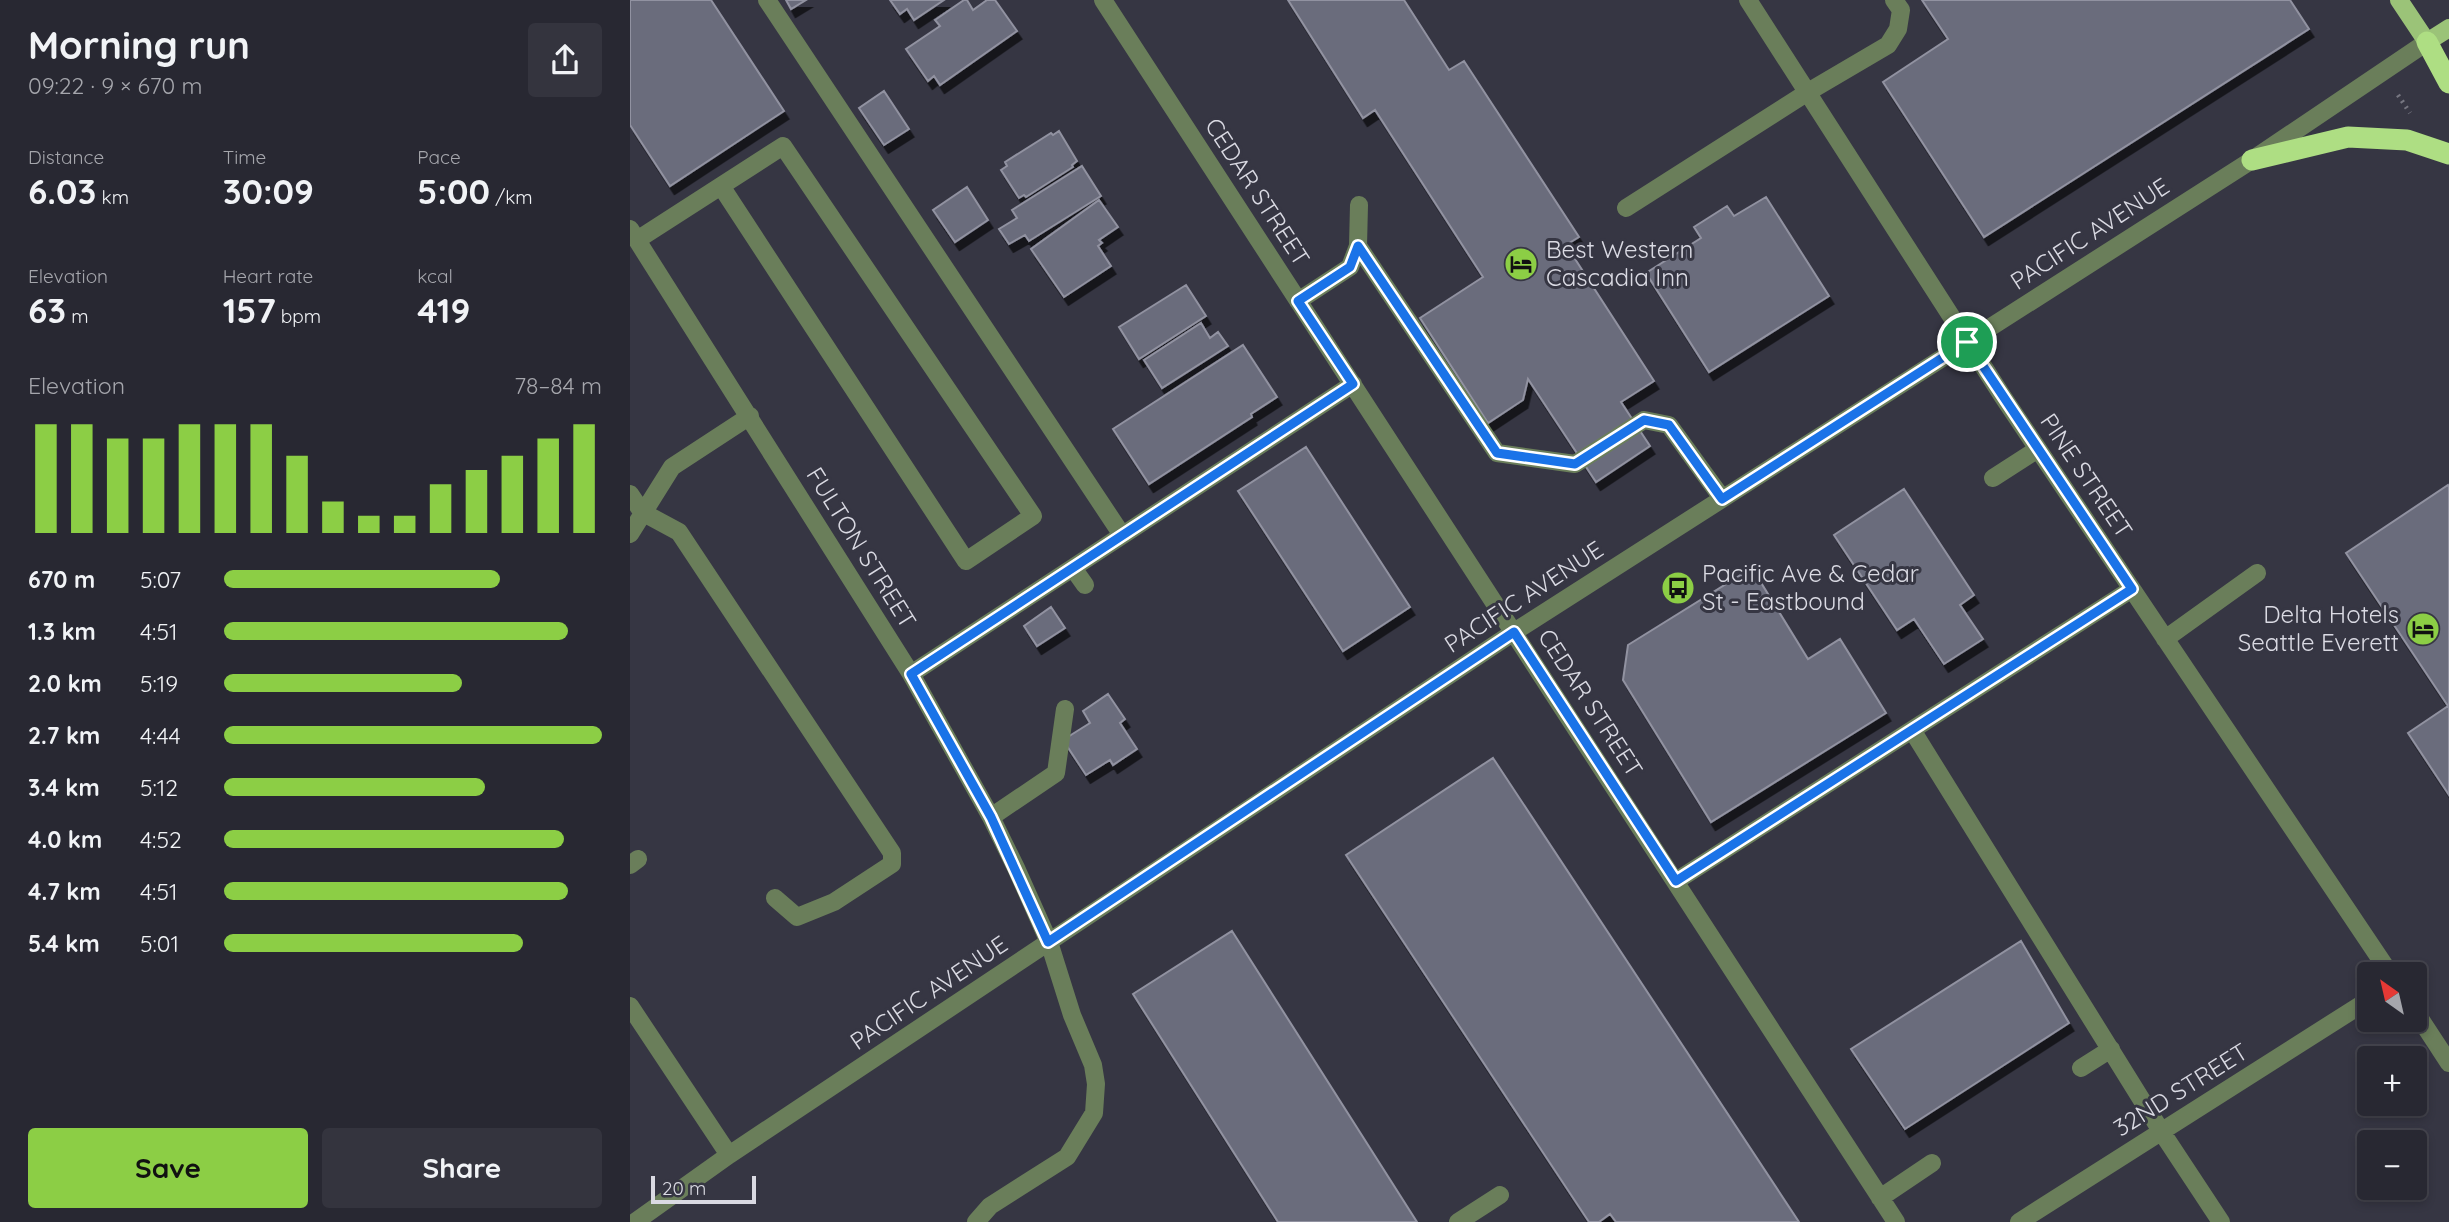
<!DOCTYPE html>
<meta charset="utf-8">
<style>
body{margin:0;font-family:Quicksand,sans-serif;background:#34343e;color:#f1f3f6;height:100vh;display:flex;flex-direction:column;font-size:26px;white-space:nowrap}
*{box-sizing:border-box;margin:0}
p{font-size:23px;color:#a5a6ac}
.icon{flex:none;width:38px;height:38px;fill:none;stroke:currentColor;stroke-width:2;stroke-linecap:round;stroke-linejoin:round}
.map{position:relative;flex:1;overflow:hidden}
.side{display:flex;flex-direction:column;background:#282832;width:630px}
.side>*{flex:none}
.needle{width:46px;rotate:326deg}
.tools{position:absolute;left:1727px;top:962px;display:grid;gap:14px}
.tools a{display:grid;place-items:center;width:70px;height:70px;border-radius:7px;background:#282832;box-shadow:0 4px 10px #0003,0 0 0 2px #44444d;font-size:35px}
.scale{position:absolute;left:21px;bottom:18px;width:105px;box-sizing:border-box;padding-left:7px;border:4px solid #dadae3;border-top:0;font-size:19px;line-height:24px;white-space:nowrap;color:#dadae3;-webkit-text-stroke:5px #363643;paint-order:stroke}
.pin{position:absolute;display:grid;place-items:center;width:60px;height:60px;color:#fff;margin:-30px;border:4px solid #fff;border-radius:50%;box-shadow:0 2px 7px #0007}
.round{display:grid;place-items:center;flex:none;width:74px;height:74px;border-radius:7px;background:#34343e}
.summary{display:flex;align-items:center;justify-content:space-between;height:119px;padding:0 28px}
h1{font-size:38px;font-weight:700;line-height:52px}
.stats{display:grid;grid-template-columns:repeat(3,1fr);gap:10px;height:119px;padding:7px 28px}
.stats div{display:grid;align-content:center}
.stats b{font-size:35px;font-weight:700}
.stats small{font-size:19px;font-weight:400}
.stats p{font-size:19px}
.chart{height:196px;padding:14px 28px}
.chart p{display:flex;justify-content:space-between}
.chart svg{width:100%;height:126px;margin-top:7px;stroke:#8cce45;stroke-width:6}
.cta{display:flex;gap:14px;margin-top:auto;padding:14px 28px}
.cta a{flex:1;height:80px;border-radius:7px;background:#8cce45;color:#111;font-size:28px;font-weight:700;line-height:80px;text-align:center}
.cta a+a{background:#34343e;color:#f1f3f6}
ul{padding:0 28px;list-style:none;font-size:23px}
li{display:grid;grid-template-columns:112px 84px 1fr;align-items:center;height:52px}
li i{height:18px;border-radius:9px;background:#8cce45}
main{display:flex;flex:1;min-height:0}
.map>svg:first-child{display:block}
</style>
<main>
<section class="side">
<div class="summary"><div><h1>Morning run</h1><p>09:22 · 9 × 670 m</p></div><a class="round"><svg class="icon" aria-label="share" viewBox="0 0 24 24"><path d="M12 15V3M7 8l5-5 5 5M5 13v7h14v-7"/></svg></a></div>
<div class="stats">
<div><p>Distance</p><b>6.03<small> km</small></b></div>
<div><p>Time</p><b>30:09</b></div>
<div><p>Pace</p><b>5:00<small> /km</small></b></div>
</div>
<div class="stats">
<div><p>Elevation</p><b>63<small> m</small></b></div>
<div><p>Heart rate</p><b>157<small> bpm</small></b></div>
<div><p>kcal</p><b>419</b></div>
</div>
<div class="chart"><p><span>Elevation</span>78–84 m</p>
<svg viewBox="0 0 160 44" preserveAspectRatio="none"><path d="M5 44V6M15 44V6M25 44V11M35 44V11M45 44V6M55 44V6M65 44V6M75 44V17M85 44V33M95 44V38M105 44V38M115 44V27M125 44V22M135 44V17M145 44V11M155 44V6"/></svg>
</div>
<ul>
<li><b>670 m</b>5:07<i style="width:73%"></i></li>
<li><b>1.3 km</b>4:51<i style="width:91%"></i></li>
<li><b>2.0 km</b>5:19<i style="width:63%"></i></li>
<li><b>2.7 km</b>4:44<i style="width:100%"></i></li>
<li><b>3.4 km</b>5:12<i style="width:69%"></i></li>
<li><b>4.0 km</b>4:52<i style="width:90%"></i></li>
<li><b>4.7 km</b>4:51<i style="width:91%"></i></li>
<li><b>5.4 km</b>5:01<i style="width:79%"></i></li>
</ul>
<div class="cta"><a>Save</a><a>Share</a></div>
</section>
<div class="map">
<svg width="1819" height="1222" viewBox="0 0 1819 1222">
<defs>
<filter id="shadow"><feDropShadow dx="4.5" dy="8" stdDeviation="0" flood-color="#0009"/></filter>
</defs>
<rect width="100%" height="100%" fill="#363643"/>
<path fill="#6b6c7b" stroke="#9192a1" stroke-width="2" filter="url(#shadow)" d="M 0,0 L 81,0 L 154,111 L 40,186 L 0,125 Z
M 156,0 L 176,0 L 161,9 Z
M 260,0 L 314,0 L 284,20 L 277,9 L 270,14 Z
M 334,0 L 337,0 L 343,10 L 357,0 L 365,0 L 387,31 L 310,85 L 304,76 L 298,81 L 276,49 L 310,26 L 305,20 Z
M 658,0 L 774,0 L 819,70 L 834,61 L 949,237 L 936,245 L 1024,381 L 991,402 L 1020,446 L 966,482 L 898,379 L 893,400 L 858,423 L 790,318 L 853,277 L 745,110 L 733,118 Z
M 1292,0 L 1660,0 L 1679,29 L 1354,237 L 1253,82 L 1318,39 Z
M 254,91 L 279,129 L 254,145 L 229,108 Z
M 429,131 L 447,161 L 442,165 L 443,167 L 396,197 L 394,195 L 389,198 L 371,170 L 377,166 L 375,162 L 421,133 L 423,135 Z
M 452,166 L 471,196 L 399,241 L 395,235 L 379,244 L 369,229 L 387,218 L 382,210 Z
M 337,187 L 358,220 L 325,242 L 303,210 Z
M 1136,197 L 1199,296 L 1079,372 L 1016,273 L 1071,238 L 1064,227 L 1097,206 L 1104,216 Z
M 469,200 L 488,227 L 469,240 L 472,243 L 468,246 L 481,266 L 434,297 L 401,249 Z
M 556,285 L 576,316 L 509,359 L 489,327 Z
M 571,323 L 580,338 L 588,332 L 598,346 L 532,388 L 514,360 Z
M 613,345 L 647,397 L 621,414 L 622,417 L 519,484 L 483,429 Z
M 676,447 L 780,607 L 713,651 L 608,491 Z
M 1818,485 L 1819,487 L 1819,795 L 1778,733 L 1818,706 L 1716,553 Z
M 1274,489 L 1344,595 L 1330,605 L 1353,639 L 1314,664 L 1284,619 L 1267,630 L 1204,535 Z
M 1122,568 L 1178,659 L 1210,639 L 1256,713 L 1081,822 L 993,680 L 998,645 Z
M 421,607 L 435,628 L 407,646 L 394,626 Z
M 478,694 L 495,719 L 490,723 L 507,749 L 483,765 L 480,760 L 456,775 L 433,740 L 460,723 L 453,711 Z
M 863,758 L 1169,1222 L 986,1222 L 980,1214 L 969,1222 L 959,1222 L 716,855 Z
M 602,931 L 787,1222 L 648,1222 L 503,994 Z
M 1391,941 L 1439,1023 L 1275,1129 L 1221,1049 Z"/>
<g fill="none" stroke-linecap="round" stroke-linejoin="round">
<path stroke="#767681" stroke-width="4.5" stroke-dasharray="2 5" stroke-linecap="butt" d="M 1768,95 L 1780,113"/>
<path stroke="#6a7e5a" stroke-width="18" d="M 137,0 L 492,535
M 473,0 L 1266,1222
M 1118,0 L 1373,397 L 1761,975
M 729,205 L 728,246 L 867,453 L 945,464 L 1014,420 L 1039,425 L 1092,498
M 996,208 L 1178,92 L 1258,45 L 1268,29 L 1271,10 L 1264,0
M 0,229 L 281,674 L 361,817 L 386,868 L 419,942 L 442,1015 L 463,1065 L 466,1084 L 464,1113 L 437,1157 L 360,1206 L 346,1222
M 7,240 L 153,146 L 403,516 L 336,561 L 91,186
M 668,301 L 720,267 L 728,246
M 1363,478 L 1408,449
M 0,494 L 12,512 L 49,532 L 262,853 L 262,864 L 204,902 L 167,917 L 145,898
M 0,534 L 42,467 L 120,416
M 443,568 L 455,585
M 1535,639 L 1627,573
M 281,674 L 723,384
M 1282,730 L 1531,1131 L 1591,1222
M 361,817 L 426,773 L 435,709
M 0,865 L 8,859
M 1046,881 L 1502,589
M 0,1006 L 99,1155
M 1785,1011 L 1819,1063
M 1451,1068 L 1481,1049
M 1250,1198 L 1302,1163
M 5,1222 L 99,1155 L 884,632 L 1622,160 L 1797,42
M 828,1222 L 870,1195
M 1389,1222 L 1740,999"/>
<path stroke="#9bc378" stroke-width="18" d="M 1769,0 L 1797,42 L 1819,28"/>
<path stroke="#aede83" stroke-width="21" d="M 1797,42 L 1819,83
M 1622,160 L 1718,137 L 1777,140 L 1819,154"/>
</g>
<g fill="none" stroke-linecap="round" stroke-linejoin="round">
<defs>
<path id="route" d="M 728,246 L 867,453 L 945,464 L 1014,420 L 1039,425 L 1092,499 L 1337,342 L 1502,589 L 1046,881 L 884,632 L 418,942 L 361,817 L 281,674 L 723,384 L 668,301 L 720,267 Z"/>
</defs>
<use href="#route" stroke="#fff" stroke-width="14"/>
<use href="#route" stroke="#1a73e8" stroke-width="9"/>
</g>
<defs>
<symbol id="hotel-disc" viewBox="-11 -11 22 22"><circle r="9.5" fill="#8cce45" stroke="#363643"/><path d="M-6-4.5h1.5V1H6V5H4.5V3h-9V5H-6ZM-4 0a1.8 1.8 0 1 1 3.6 0ZM.5 0V-2.5h3Q6-2.5 6 0Z" fill="#111"/></symbol>
<symbol id="bus-disc" viewBox="-11 -11 22 22"><circle r="9.5" fill="#8cce45" stroke="#363643"/><path d="M-5-6H5V4H4V6H2V4H-2V6H-4V4H-5ZM-3.5-4V0h7V-4ZM-3.5 1.2v1.5H-2V1.2ZM2 1.2v1.5H3.5V1.2Z" fill="#111"/></symbol>
</defs>
<g fill-rule="evenodd">
<use href="#hotel-disc" x="872" y="245" width="38" height="38"/>
<use href="#bus-disc" x="1029" y="569" width="38" height="38"/>
<use href="#hotel-disc" x="1774" y="610" width="38" height="38"/>
</g>
<g text-anchor="middle" stroke-width="6" stroke-linejoin="round" paint-order="stroke">
<g font-size="24" fill="#dadae3" stroke="#363643">
<text transform="translate(627 192) rotate(57)" y="8">CEDAR STREET</text>
<text transform="translate(1460 234) rotate(-33)" y="8">PACIFIC AVENUE</text>
<text transform="translate(1456 476) rotate(56)" y="8">PINE STREET</text>
<text transform="translate(231 548) rotate(58)" y="8">FULTON STREET</text>
<text transform="translate(894 597) rotate(-33)" y="8">PACIFIC AVENUE</text>
<text transform="translate(960 703) rotate(57)" y="8">CEDAR STREET</text>
<text transform="translate(299 993) rotate(-34)" y="8">PACIFIC AVENUE</text>
<text transform="translate(1551 1090) rotate(-32)" y="8">32ND STREET</text>
</g>
<g font-size="24" fill="#dadae3" stroke="#363643" text-anchor="start">
<text x="916" y="258">Best Western<tspan x="916" dy="28">Cascadia Inn</tspan></text>
<text x="1072" y="582">Pacific Ave &amp; Cedar<tspan x="1072" dy="28">St - Eastbound</tspan></text>
<text x="1769" y="623" text-anchor="end">Delta Hotels<tspan x="1769" dy="28">Seattle Everett</tspan></text>
</g>
</g>
</svg>
<div class="tools">
<a><svg class="needle" viewBox="-14 -14 28 28"><path d="M0-13l5 13h-10z" fill="#e53935"/><path d="M0 13l5-13h-10z" fill="#a5a6ac"/></svg></a>
<a>+</a>
<a>−</a>
</div>
<div class="scale">20 m</div>
<div class="pin" style="left:1337px;top:342px;background:#1e9e55"><svg class="icon" aria-label="arrive" viewBox="0 0 24 24"><path d="M6 21V4h12l-3 4 3 4H6"/></svg></div>
</div>
</main>
